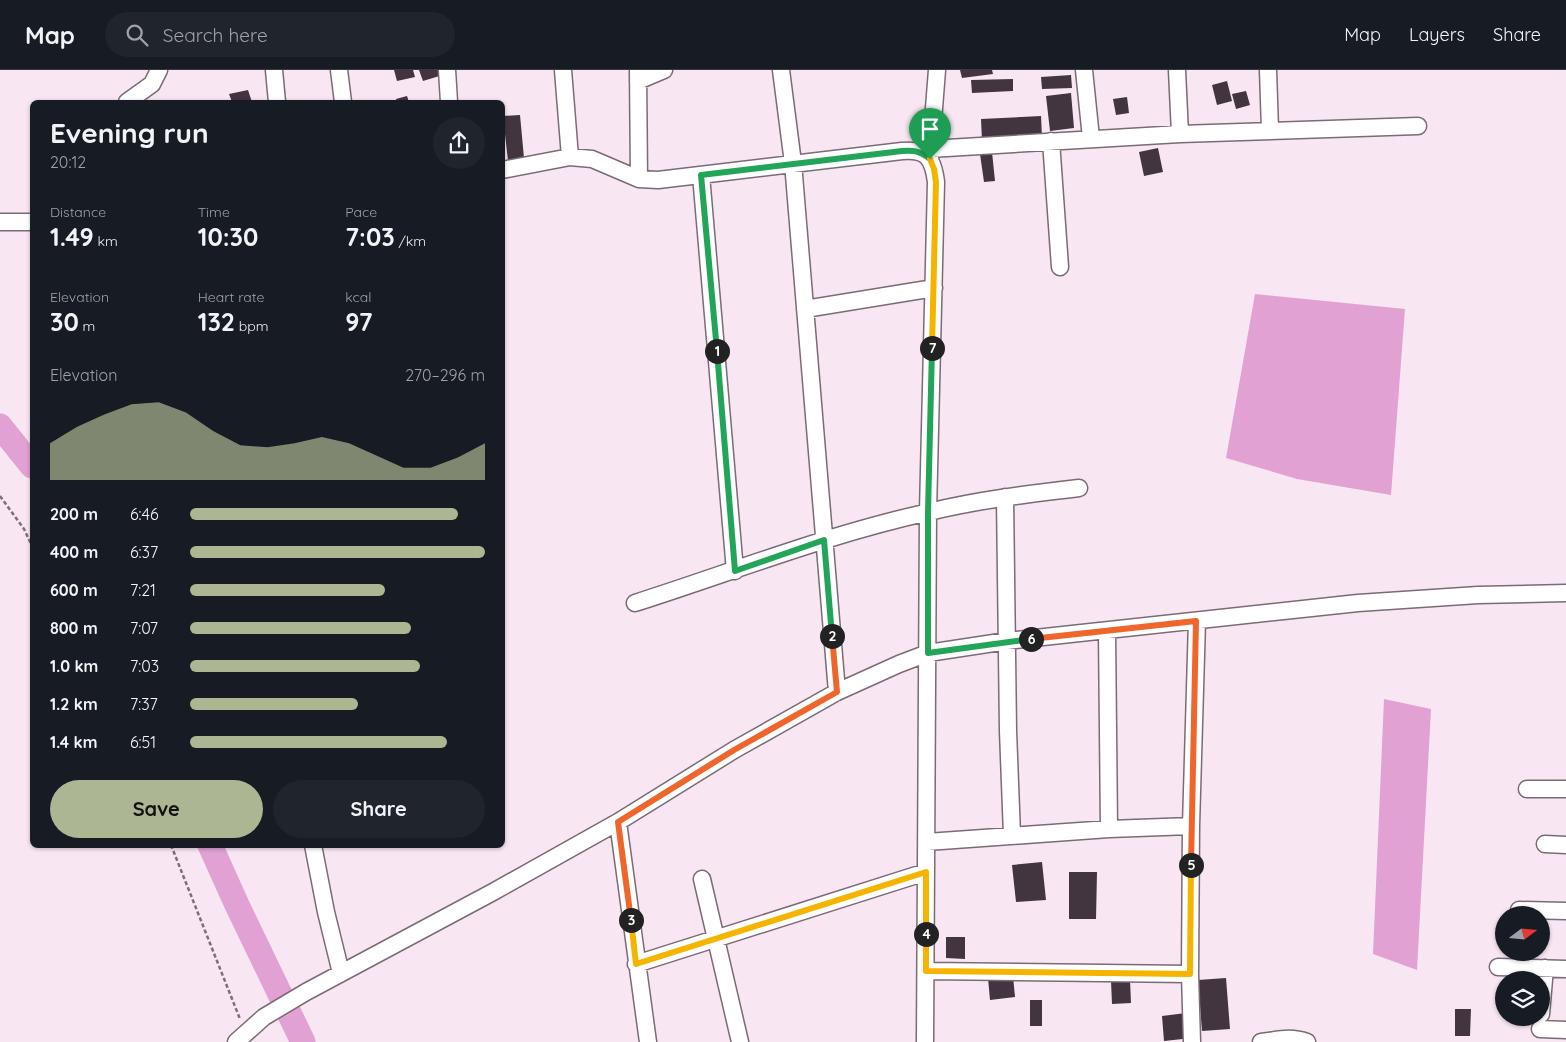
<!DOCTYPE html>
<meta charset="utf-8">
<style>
body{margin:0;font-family:Quicksand,sans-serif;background:#20242c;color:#f1f3f6;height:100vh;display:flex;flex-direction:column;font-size:19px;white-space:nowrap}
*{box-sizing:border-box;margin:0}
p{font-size:16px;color:#9ea1a6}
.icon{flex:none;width:28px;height:28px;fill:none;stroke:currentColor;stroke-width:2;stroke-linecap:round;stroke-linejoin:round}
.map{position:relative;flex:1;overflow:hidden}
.sheet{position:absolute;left:30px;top:30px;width:475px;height:748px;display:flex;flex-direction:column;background:#171b24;border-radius:8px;box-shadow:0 1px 4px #0004}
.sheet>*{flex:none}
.needle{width:32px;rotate:74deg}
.controls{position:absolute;left:1495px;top:836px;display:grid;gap:10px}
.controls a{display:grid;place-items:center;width:55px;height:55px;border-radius:50%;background:#171b24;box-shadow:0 1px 4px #0004;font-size:25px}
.pin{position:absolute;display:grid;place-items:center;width:42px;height:42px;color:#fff;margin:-51px -21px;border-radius:50% 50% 50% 0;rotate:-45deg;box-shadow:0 0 5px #0007}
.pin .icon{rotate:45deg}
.km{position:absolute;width:25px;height:25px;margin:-12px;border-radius:50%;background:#222;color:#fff;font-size:14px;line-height:25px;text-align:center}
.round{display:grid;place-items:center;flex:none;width:52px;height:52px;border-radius:26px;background:#20242c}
.head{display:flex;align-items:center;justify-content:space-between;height:85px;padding:0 20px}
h1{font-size:28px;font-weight:800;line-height:38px}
.stats{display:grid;grid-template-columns:repeat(3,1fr);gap:8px;height:85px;padding:5px 20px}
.stats div{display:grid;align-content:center}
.stats b{font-size:25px;font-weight:800}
.stats small{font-size:14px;font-weight:400}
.stats p{font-size:14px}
.chart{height:140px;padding:10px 20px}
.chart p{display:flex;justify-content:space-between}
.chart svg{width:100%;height:90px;margin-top:5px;fill:#adb692;opacity:.7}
.primary-button{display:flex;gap:10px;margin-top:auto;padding:10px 20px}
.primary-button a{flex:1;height:58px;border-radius:30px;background:#adb692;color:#111;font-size:20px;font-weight:800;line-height:58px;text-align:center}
.primary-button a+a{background:#20242c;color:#f1f3f6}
ul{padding:0 20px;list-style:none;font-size:16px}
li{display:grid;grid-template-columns:80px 60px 1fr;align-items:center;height:38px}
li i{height:12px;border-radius:6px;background:#adb692}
header{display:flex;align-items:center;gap:30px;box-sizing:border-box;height:70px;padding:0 25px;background:#171b24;border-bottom:1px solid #363941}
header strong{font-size:24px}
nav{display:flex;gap:28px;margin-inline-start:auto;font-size:18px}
.search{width:350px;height:45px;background:#20242c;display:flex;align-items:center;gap:12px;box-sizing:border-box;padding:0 18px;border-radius:28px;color:#9ea1a6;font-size:19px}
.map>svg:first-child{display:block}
</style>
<header>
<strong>Map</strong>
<div class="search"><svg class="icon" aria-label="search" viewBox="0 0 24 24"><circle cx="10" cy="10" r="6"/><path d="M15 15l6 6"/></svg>Search here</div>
<nav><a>Map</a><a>Layers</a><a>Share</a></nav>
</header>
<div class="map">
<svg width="1566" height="972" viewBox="0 0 1566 972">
<rect width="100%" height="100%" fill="#f8e6f3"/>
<path fill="#e1a1d3" d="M 1255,224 L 1405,239 L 1391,425 L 1297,409 L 1226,388 Z
M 1384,629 L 1431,639 L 1417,900 L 1373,884 Z"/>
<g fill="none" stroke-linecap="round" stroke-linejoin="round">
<path stroke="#e1a1d3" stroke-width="25" d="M 0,356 L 32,396
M 210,775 L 237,835 L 303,972"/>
</g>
<path fill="#42353f" d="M 394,0 L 413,0 L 415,7 L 397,11 Z
M 419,0 L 445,0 L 446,4 L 423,11 Z
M 960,0 L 992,0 L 993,4 L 962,8 Z
M 1071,5 L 1072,18 L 1042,19 L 1041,7 Z
M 1013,9 L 1013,21 L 972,23 L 971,10 Z
M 1227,11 L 1232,31 L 1217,35 L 1212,15 Z
M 248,20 L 252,32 L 232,32 L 229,24 Z
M 1246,21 L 1250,35 L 1236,39 L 1232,24 Z
M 1071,23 L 1074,58 L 1050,61 L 1046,26 Z
M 407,26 L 409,32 L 397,32 L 396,29 Z
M 1127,27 L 1129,43 L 1116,45 L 1113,29 Z
M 520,45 L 524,88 L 508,91 L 503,46 Z
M 1041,46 L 1042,67 L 982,71 L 981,49 Z
M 1158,78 L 1163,102 L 1144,106 L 1139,82 Z
M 992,82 L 995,111 L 984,112 L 980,84 Z
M 1042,792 L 1046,830 L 1016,832 L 1012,795 Z
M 1069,802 L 1097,802 L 1096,849 L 1069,849 Z
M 946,867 L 965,867 L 965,889 L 946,888 Z
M 1013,906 L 1015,927 L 990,930 L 988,908 Z
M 1226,908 L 1230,959 L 1202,961 L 1198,910 Z
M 1130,910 L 1131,933 L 1112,934 L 1111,911 Z
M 1030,930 L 1042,930 L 1042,956 L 1030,956 Z
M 1455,939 L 1471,939 L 1470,966 L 1455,966 Z
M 1186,943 L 1192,968 L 1164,971 L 1162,946 Z"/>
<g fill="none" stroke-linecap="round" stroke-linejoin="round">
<defs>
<path id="minor" d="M 274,0 L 277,32
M 339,0 L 343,32
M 447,0 L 449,32
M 563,0 L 570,87
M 638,0 L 639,109
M 781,0 L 793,93 L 837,622
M 1084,0 L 1091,68
M 1177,0 L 1180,64
M 1268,0 L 1270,60
M 638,11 L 664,0
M 127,32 L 152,14 L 159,0
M 1051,71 L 1060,197
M 930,79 L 1180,64 L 1418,56
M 930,89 L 937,0
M 502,100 L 570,87 L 592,89 L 639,109 L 658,110 L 902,81 C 927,79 933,88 936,112 L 928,442 L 925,972
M 701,105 L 735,501
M 0,152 L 32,152
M 805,239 L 934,218
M 1005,427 L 1008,661 L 1012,765
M 635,533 C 732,502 829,464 929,442 C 978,430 1028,424 1079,418
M 1107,561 L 1109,759
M 1527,719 L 1566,719
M 618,752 L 648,972
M 927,772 L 1109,759 L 1191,756
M 1545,774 L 1566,775
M 313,775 L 326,842 L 341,903
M 702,809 L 740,972
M 1519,840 L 1566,841
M 636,894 L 926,802
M 1498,897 L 1566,899
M 926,901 L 1190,904
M 1541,944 L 1545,898
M 1540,959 L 1566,960
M 236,972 L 264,947 L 306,922 L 493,822 L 618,752 L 734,680 L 837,622 L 899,594 L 928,583 L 1007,571 L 1358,533 L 1478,525 L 1566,523
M 1192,972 L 1190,904 L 1191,756 L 1197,551
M 1261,972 C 1278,970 1290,966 1307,972"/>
</defs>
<use href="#minor" stroke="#7a6b76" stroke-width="19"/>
<path stroke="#7c7078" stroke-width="2.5" stroke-dasharray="4 2.5" stroke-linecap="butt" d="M 0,426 L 24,459 L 32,476
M 171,775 L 240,949"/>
<use href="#minor" stroke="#fff" stroke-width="16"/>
</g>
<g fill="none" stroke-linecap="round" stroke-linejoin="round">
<defs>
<path id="split-1" d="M 717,281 L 701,105 L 902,81 C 914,80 920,81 930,89"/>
<path id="split-2" d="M 717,281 L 735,501 L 824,470 L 832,566"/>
<path id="split-3" d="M 631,850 L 618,752 L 734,680 L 837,622 L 832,566"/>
<path id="split-4" d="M 631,850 L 636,894 L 926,802 L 926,864"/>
<path id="split-5" d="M 926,864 L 926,901 L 1190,904 L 1191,795"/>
<path id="split-6" d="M 1031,569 L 1196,551 L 1191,795"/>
<path id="split-7" d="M 932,278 L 928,442 L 928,583 L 1031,569"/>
<path id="split-8" d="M 930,89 L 934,99 L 936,112 L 932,278"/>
</defs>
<use href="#split-1" stroke="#fff" stroke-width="10"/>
<use href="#split-2" stroke="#fff" stroke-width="10"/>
<use href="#split-3" stroke="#fff" stroke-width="10"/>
<use href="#split-4" stroke="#fff" stroke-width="10"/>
<use href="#split-5" stroke="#fff" stroke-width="10"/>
<use href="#split-6" stroke="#fff" stroke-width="10"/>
<use href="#split-7" stroke="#fff" stroke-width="10"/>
<use href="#split-8" stroke="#fff" stroke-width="10"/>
<use href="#split-1" stroke="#22a559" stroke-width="6"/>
<use href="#split-2" stroke="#22a559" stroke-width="6"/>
<use href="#split-3" stroke="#f0652b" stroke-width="6"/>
<use href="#split-4" stroke="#f5b400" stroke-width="6"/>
<use href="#split-5" stroke="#f5b400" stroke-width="6"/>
<use href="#split-6" stroke="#f0652b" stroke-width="6"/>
<use href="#split-7" stroke="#22a559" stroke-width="6"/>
<use href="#split-8" stroke="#f5b400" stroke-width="6"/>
</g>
</svg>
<div class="controls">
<a><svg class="needle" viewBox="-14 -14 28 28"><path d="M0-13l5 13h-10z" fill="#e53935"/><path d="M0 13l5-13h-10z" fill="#9ea1a6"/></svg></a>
<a><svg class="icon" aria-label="layers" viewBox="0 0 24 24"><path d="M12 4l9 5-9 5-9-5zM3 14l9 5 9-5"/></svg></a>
</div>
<div class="pin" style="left:930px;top:89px;background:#1e9e55"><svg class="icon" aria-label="arrive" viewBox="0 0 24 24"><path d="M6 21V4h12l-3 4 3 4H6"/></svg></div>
<b class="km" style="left:717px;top:281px">1</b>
<b class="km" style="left:832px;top:566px">2</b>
<b class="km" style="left:631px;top:850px">3</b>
<b class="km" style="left:926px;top:864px">4</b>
<b class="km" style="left:1191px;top:795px">5</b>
<b class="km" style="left:1031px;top:569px">6</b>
<b class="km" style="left:932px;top:278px">7</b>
<section class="sheet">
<div class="head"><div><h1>Evening run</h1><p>20:12</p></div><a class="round"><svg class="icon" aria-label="share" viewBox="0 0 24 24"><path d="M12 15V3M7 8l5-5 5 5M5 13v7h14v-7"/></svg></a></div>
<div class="stats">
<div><p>Distance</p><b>1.49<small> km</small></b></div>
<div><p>Time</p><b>10:30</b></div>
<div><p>Pace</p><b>7:03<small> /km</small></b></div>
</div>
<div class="stats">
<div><p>Elevation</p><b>30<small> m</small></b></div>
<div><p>Heart rate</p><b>132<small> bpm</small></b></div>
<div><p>kcal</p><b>97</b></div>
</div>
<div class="chart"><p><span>Elevation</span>270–296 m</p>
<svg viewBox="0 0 160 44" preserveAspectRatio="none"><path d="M0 44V26L10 18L20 12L30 7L40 6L50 11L60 20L70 27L80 28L90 26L100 23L110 26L120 32L130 38L140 38L150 33L160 26V44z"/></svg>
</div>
<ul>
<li><b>200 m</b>6:46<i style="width:91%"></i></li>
<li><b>400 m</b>6:37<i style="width:100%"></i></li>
<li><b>600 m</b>7:21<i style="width:66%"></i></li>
<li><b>800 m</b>7:07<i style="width:75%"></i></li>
<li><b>1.0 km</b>7:03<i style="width:78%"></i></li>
<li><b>1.2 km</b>7:37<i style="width:57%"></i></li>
<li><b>1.4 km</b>6:51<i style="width:87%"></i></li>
</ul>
<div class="primary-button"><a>Save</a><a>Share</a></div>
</section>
</div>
